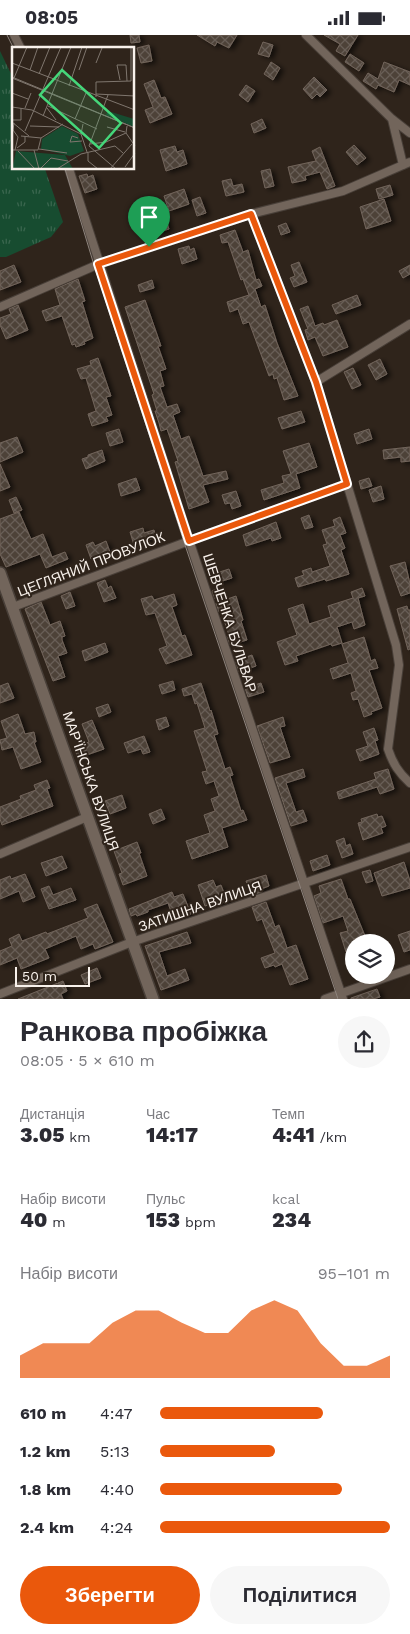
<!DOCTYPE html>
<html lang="uk">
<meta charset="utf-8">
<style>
body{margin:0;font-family:"Work Sans",sans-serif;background:#f7f7f7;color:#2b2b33;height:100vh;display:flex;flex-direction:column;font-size:19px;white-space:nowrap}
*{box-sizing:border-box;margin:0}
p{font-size:16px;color:#7c7c81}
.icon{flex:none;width:28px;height:28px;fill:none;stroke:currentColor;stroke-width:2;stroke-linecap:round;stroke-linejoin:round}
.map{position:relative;height:964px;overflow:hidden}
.side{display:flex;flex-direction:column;background:#fff;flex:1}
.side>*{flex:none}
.tools{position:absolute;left:345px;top:899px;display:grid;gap:10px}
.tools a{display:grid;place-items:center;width:50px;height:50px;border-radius:50%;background:#fff;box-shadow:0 5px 20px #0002;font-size:25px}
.scale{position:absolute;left:15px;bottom:12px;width:75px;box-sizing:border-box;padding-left:5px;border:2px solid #f8f1eb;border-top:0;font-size:14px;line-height:18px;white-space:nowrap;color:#f8f1eb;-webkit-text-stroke:4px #2f241b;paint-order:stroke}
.pin{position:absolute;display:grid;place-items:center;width:42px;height:42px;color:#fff;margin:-51px -21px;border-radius:50% 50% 50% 0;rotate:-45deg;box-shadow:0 0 5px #0007}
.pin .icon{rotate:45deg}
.round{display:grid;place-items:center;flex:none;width:52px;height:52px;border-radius:26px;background:#f7f7f7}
.overview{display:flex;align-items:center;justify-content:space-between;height:85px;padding:0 20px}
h1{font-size:28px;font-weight:800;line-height:38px}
.metrics{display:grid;grid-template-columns:repeat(3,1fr);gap:8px;height:85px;padding:5px 20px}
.metrics div{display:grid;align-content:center}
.metrics b{font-size:21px;font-weight:800}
.metrics small{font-size:14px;font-weight:400}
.metrics p{font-size:14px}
.chart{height:140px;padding:10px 20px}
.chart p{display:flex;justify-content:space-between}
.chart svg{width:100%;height:90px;margin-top:5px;fill:#ea580c;opacity:.7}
.primary-button{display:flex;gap:10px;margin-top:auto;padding:10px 20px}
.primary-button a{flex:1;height:58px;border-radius:30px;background:#ea580c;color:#fff;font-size:20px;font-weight:800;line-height:58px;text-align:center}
.primary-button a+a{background:#f7f7f7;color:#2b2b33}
ul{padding:0 20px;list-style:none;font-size:16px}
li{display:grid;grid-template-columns:80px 60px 1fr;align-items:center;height:38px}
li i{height:12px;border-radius:6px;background:#ea580c}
.status{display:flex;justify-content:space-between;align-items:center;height:35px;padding:0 25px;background:#fff;direction:ltr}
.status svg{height:14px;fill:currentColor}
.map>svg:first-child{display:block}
</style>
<div class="status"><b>08:05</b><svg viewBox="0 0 49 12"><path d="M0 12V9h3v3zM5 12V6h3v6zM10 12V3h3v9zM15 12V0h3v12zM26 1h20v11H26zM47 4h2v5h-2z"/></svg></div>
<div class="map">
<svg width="410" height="964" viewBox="0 0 410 964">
<defs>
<pattern id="grass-tufts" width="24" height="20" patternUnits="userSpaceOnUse" patternTransform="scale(1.25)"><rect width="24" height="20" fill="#174c30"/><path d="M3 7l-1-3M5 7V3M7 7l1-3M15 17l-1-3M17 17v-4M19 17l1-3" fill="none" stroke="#3a664e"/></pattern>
<pattern id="building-cross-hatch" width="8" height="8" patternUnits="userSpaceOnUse" patternTransform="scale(1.25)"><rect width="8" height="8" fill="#4e4239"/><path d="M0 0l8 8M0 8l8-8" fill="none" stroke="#685e56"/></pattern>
<filter id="shadow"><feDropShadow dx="4" dy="2" stdDeviation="2.5" flood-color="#0009"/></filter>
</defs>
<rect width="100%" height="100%" fill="#2f241b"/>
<path fill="url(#grass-tufts)" d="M 0,16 L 14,45 L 14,134 L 45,134 L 63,187 L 51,202 L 6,222 L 0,222 Z"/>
<path fill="url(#building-cross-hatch)" stroke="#72655b" filter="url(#shadow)" d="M 130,0 L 139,0 L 140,7 L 131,8 Z
M 197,0 L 237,0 L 229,13 L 217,7 L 215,11 Z
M 324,0 L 358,0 L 345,21 L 336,16 L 340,9 Z
M 263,7 L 273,10 L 269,22 L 258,19 Z
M 149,10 L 152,26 L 141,28 L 137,13 Z
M 350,19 L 364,28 L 359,36 L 345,27 Z
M 271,27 L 280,33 L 273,45 L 264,39 Z
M 384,27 L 410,37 L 410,50 L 399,45 L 394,57 L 378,50 L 376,54 L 363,46 L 368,38 L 378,44 Z
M 314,42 L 327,55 L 320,62 L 317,59 L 312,64 L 303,54 Z
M 154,45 L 161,63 L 165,62 L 172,79 L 150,88 L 145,75 L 153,72 L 144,49 Z
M 246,50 L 255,56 L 248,67 L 239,60 Z
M 262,84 L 266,93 L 254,98 L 251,89 Z
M 354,110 L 366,123 L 357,130 L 346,117 Z
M 175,111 L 177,117 L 183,115 L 187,129 L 166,136 L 160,115 Z
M 320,112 L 335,151 L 327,154 L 320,137 L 305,141 L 306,145 L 292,148 L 288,132 L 316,126 L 312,116 Z
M 270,134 L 274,151 L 265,153 L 261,136 Z
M 87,139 L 88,142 L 93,140 L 97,154 L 85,158 L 79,141 Z
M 231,144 L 233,151 L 242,149 L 244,157 L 226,161 L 222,146 Z
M 390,150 L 393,160 L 379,164 L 376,154 Z
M 184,154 L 189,169 L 169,176 L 164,161 Z
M 200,162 L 206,178 L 197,181 L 192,165 Z
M 384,164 L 391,186 L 366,194 L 360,172 Z
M 162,173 L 169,194 L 148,200 L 148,199 L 141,201 L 134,180 L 142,178 L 142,180 Z
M 286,188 L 290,197 L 281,200 L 278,191 Z
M 235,195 L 243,217 L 248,215 L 256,245 L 259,244 L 262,251 L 255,254 L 261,272 L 265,270 L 277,308 L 298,361 L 284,365 L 277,343 L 274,344 L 273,339 L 269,341 L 249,287 L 243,289 L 238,274 L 230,277 L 227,267 L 249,260 L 243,244 L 241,245 L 228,207 L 222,208 L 220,200 Z
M 189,211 L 190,215 L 194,213 L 197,224 L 182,229 L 178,214 Z
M 299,227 L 307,247 L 294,252 L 290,243 L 295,241 L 291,230 Z
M 14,230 L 21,247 L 0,255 L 0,236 Z
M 410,230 L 410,239 L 403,243 L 399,236 Z
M 78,244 L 85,266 L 82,267 L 93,303 L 84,307 L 85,309 L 76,312 L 75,309 L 72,310 L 62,281 L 46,286 L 42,276 L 60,270 L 55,254 Z
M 152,245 L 154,253 L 140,257 L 138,250 Z
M 357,260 L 361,270 L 336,279 L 332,270 Z
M 145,265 L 161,311 L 158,311 L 166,334 L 160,336 L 164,351 L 160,352 L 167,372 L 177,369 L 180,377 L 173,380 L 181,404 L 189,401 L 203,441 L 226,436 L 228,444 L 203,450 L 209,467 L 189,474 L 175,427 L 178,426 L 167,394 L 161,396 L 159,388 L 155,376 L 157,376 L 152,360 L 154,359 L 125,272 Z
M 18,270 L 28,295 L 6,304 L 0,290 L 0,283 L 11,279 L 9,274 Z
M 308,271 L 315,291 L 323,288 L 324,290 L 337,285 L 348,312 L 323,321 L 315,302 L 308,305 L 305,295 L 308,294 L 300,274 Z
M 98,323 L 111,361 L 106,362 L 112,380 L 106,382 L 108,386 L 92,391 L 88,379 L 96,376 L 86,343 L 81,344 L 77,334 L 91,330 L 90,326 Z
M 380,324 L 387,339 L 376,345 L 368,330 Z
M 353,333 L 361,350 L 352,354 L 344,337 Z
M 301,376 L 305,387 L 282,394 L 278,383 Z
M 119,394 L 123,407 L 110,411 L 106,398 Z
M 369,394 L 372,404 L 357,409 L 354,399 Z
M 17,402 L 23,417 L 0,427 L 0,408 Z
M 309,408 L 317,432 L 296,439 L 300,453 L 264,465 L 261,455 L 284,448 L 282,441 L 291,439 L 283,416 Z
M 410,412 L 410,426 L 401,427 L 401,422 L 384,424 L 383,415 Z
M 102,415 L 105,426 L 86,434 L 82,424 L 88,422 L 88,420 Z
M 0,429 L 10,452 L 0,456 Z
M 136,443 L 140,455 L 121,461 L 118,449 Z
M 369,443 L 372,451 L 361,454 L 359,446 Z
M 381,451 L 384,464 L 373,467 L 369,455 Z
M 236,456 L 241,471 L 232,474 L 230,468 L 225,469 L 222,460 Z
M 16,462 L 22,475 L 14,478 L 9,465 Z
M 19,477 L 31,504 L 43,499 L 52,522 L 65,517 L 68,524 L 46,533 L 40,519 L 6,532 L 0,519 L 0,484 Z
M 309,480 L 313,492 L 305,494 L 301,483 Z
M 340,482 L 346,498 L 340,500 L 345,513 L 341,515 L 349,539 L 326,546 L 325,544 L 298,552 L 295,543 L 304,540 L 302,536 L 311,533 L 312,537 L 330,531 L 323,510 L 327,509 L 322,495 L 335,491 L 333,485 Z
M 276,487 L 281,503 L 272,506 L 271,503 L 246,511 L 243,500 Z
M 143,493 L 144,498 L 154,495 L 156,502 L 134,510 L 130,497 Z
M 106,506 L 110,517 L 91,524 L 86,510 L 93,507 L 95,511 Z
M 405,527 L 410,549 L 410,558 L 401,561 L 390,531 Z
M 229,534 L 232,543 L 213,549 L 210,540 Z
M 105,545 L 108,553 L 111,551 L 116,563 L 104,567 L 97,548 Z
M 219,553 L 222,561 L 215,564 L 212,556 Z
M 362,553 L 365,561 L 358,563 L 365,590 L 354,594 L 352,587 L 337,592 L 342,608 L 332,611 L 331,609 L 296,621 L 298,626 L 285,630 L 277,607 L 297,600 L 288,574 L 303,569 L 309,589 L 331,582 L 328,571 L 353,563 L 351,557 Z
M 70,557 L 75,571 L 66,574 L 61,561 Z
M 174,559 L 177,570 L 172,572 L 182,601 L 185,600 L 192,620 L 166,629 L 159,614 L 167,611 L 155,578 L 146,580 L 141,564 L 152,561 L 154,565 Z
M 236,561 L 243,585 L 241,586 L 247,605 L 230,610 L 227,601 L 229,600 L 221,576 L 219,577 L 216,568 Z
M 41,567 L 50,590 L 60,586 L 65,601 L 62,602 L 62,605 L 67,618 L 58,621 L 65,642 L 53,646 L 25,574 Z
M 407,571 L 408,575 L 410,575 L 410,614 L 408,615 L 397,574 Z
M 364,602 L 371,626 L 375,624 L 378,633 L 369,635 L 382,673 L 371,677 L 372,679 L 364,682 L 358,664 L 353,665 L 351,658 L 356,656 L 351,638 L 333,644 L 330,634 L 348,628 L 342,609 Z
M 105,608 L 108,617 L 85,626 L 82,616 Z
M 252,620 L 256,631 L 239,637 L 235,626 Z
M 173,646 L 175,655 L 162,659 L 159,650 Z
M 8,648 L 14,663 L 0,668 L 0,651 Z
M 201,648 L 210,676 L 211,675 L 214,685 L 218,699 L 214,700 L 225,734 L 230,732 L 233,740 L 230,741 L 241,776 L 243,775 L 247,785 L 222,793 L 228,812 L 192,824 L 186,806 L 210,798 L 204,780 L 215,776 L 211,764 L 219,761 L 214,746 L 206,749 L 202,737 L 207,736 L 194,696 L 205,693 L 197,668 L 195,669 L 192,659 L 184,661 L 182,654 Z
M 261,648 L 264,657 L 248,662 L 245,653 Z
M 108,669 L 111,677 L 99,682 L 96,673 Z
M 18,679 L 25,699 L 34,697 L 36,707 L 34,707 L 41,727 L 21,734 L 13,712 L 2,715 L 0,705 L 7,703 L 1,686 Z
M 166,682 L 169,691 L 159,695 L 156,685 Z
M 283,682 L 285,691 L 280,692 L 290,722 L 270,728 L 257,691 Z
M 92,685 L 104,714 L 78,723 L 74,712 L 89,707 L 82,689 Z
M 374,693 L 378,705 L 375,706 L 379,719 L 360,726 L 356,715 L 368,711 L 363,697 Z
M 144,701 L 150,717 L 143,719 L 141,714 L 128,718 L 124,708 Z
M 303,734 L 305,742 L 286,748 L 296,777 L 303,775 L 307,786 L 291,791 L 275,743 Z
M 388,734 L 394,754 L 380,759 L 377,752 L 339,764 L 337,757 L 376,744 L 374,738 Z
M 47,745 L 50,753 L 47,754 L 53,771 L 2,790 L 0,784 L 0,772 L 21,764 L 20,761 L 36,755 L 34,750 Z
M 122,760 L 126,773 L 110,779 L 105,766 Z
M 161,774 L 165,784 L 153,789 L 149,779 Z
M 377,779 L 378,782 L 382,781 L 386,791 L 381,793 L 383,798 L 363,805 L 358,788 L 362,787 L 361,784 Z
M 344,803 L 346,811 L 350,809 L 353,819 L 342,823 L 336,806 Z
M 137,807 L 141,818 L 139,818 L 147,841 L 123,850 L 119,839 L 122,838 L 114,816 Z
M 327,820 L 330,830 L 313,836 L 310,826 Z
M 62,821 L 67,833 L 46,841 L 41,828 Z
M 404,827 L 410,846 L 410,853 L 382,861 L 374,838 Z
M 370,835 L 373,846 L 366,848 L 362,837 Z
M 25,839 L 35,862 L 23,867 L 19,856 L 0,864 L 0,845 L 10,841 L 11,844 Z
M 266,840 L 269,851 L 261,854 L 262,857 L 251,860 L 246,846 Z
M 341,844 L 348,864 L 350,864 L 365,901 L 354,904 L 354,915 L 346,917 L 340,898 L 348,896 L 343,881 L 323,888 L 314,861 L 321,858 L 319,851 Z
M 213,845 L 216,852 L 221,850 L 227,866 L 220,869 L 219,866 L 205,871 L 198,850 Z
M 49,851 L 53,860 L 71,853 L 76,865 L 49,874 L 41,854 Z
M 172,857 L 174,862 L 183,859 L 191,879 L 174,885 L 168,868 L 148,875 L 148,877 L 137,881 L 136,879 L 131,881 L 129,874 Z
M 266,867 L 275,892 L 279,890 L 287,913 L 296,910 L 308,944 L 290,950 L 282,929 L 275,932 L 274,930 L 265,933 L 261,923 L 275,918 L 262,884 L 257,886 L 252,872 Z
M 97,869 L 113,907 L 95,914 L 93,909 L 81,914 L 76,901 L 45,914 L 49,923 L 21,934 L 17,923 L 0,930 L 0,916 L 12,911 L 9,904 L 19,899 L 22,906 L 46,897 L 47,899 L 88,883 L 84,874 Z
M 410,896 L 410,915 L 404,917 L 398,900 Z
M 187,897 L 191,908 L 159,917 L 167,941 L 185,934 L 189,945 L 161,955 L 145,911 Z
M 97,933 L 101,943 L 85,949 L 81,940 Z
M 63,946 L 67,956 L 61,959 L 63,964 L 18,964 Z
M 377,954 L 380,962 L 373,964 L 351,964 L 351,963 Z"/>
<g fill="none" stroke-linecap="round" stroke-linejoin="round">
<defs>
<path id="street" d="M 14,0 L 21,14
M 306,0 L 392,84 L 410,98
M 392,84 L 403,130
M 69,134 L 189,505 L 343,964
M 251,179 L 316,347 L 396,610 L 399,630 L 388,714 C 393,729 399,738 410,748
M 0,272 L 99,229 L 251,179 L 343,156 L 410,127
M 316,347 L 410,289
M 13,572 L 181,509 L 347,449
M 0,819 L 87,782
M 0,959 L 132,907 L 410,812
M 325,964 L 410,934"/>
<path id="secondary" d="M 0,538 L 153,964"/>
</defs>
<use href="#street" stroke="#483f38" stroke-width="10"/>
<use href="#secondary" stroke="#483f38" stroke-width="14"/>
<use href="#street" stroke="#72655b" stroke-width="8"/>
<use href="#secondary" stroke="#72655b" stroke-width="11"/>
<path stroke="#8e847d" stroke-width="1" d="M 7,0 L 14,14
M 65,134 L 94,230 L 184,507 L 338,964"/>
</g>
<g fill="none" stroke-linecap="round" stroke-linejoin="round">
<defs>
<path id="route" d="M 251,179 L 316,347 L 347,449 L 189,506 L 98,229 Z"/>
</defs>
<use href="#route" stroke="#fff" stroke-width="10"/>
<use href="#route" stroke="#ea580c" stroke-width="6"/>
</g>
<g text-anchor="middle" stroke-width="4" stroke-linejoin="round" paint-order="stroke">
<g font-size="14" fill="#f8f1eb" stroke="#2f241b">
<text transform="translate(91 529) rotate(-21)" y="5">ЦЕГЛЯНИЙ ПРОВУЛОК</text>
<text transform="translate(230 588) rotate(72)" y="5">ШЕВЧЕНКА БУЛЬВАР</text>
<text transform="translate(91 746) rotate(71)" y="5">МАР'ЇНСЬКА ВУЛИЦЯ</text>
<text transform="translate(200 871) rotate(-19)" y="5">ЗАТИШНА ВУЛИЦЯ</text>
</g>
</g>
<g transform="translate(12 12)">
<rect width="122" height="122" fill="#2f241b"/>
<path d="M 96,64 L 122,72 L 122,80 L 94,68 ZM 50,79 L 66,87 L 72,104 L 58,109 L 29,102 L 30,92 Z" fill="#174c30"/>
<path d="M 4,104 L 53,108 L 61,122 L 0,122 Z" fill="#174c30"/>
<path fill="none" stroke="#7f766e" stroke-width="1" d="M 0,16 L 123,63M 84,16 L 90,1M 114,18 L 115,34M 18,23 L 26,0M 67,23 L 75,0M 27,27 L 38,0M 0,30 L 123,81M 0,31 L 123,81M 2,31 L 15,0M 108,33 L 105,18 L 114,18M 57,39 L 70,0M 0,46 L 16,52M 84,47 L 123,49M 84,50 L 84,35 L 119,34 L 119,1M 36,59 L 85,82M 0,60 L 20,63 L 69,87M 13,61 L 19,46M 35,61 L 44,73M 31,69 L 59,0M 63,72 L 74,46M 0,73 L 9,73 L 9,61M 0,75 L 17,89M 2,76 L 1,83 L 6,90 L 3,103M 71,77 L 69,87 L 75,105M 18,79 L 47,80M 115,79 L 114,86 L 123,99M 95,80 L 113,85M 13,84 L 49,0M 9,89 L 29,91M 66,91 L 60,89 L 58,95 L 70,94M 78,97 L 94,95 L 114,86M 77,99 L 96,48M 77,99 L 104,122M 5,101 L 13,95 L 13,89M 27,102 L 55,106M 0,103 L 26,103 L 29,91 L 51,77M 22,103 L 27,122M 6,104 L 23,122M 76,106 L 76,114 L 86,122M 113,120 L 123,106M 28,122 L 39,111 L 56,114M 45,122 L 69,107 L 103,99 L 111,106M 98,122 L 120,97"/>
<path fill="#45d77a" fill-opacity="0.15" stroke="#45d77a" stroke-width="2.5" d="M 50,23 L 109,76 L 87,101 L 28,48 Z"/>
<rect width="122" height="122" fill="none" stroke="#f8f1eb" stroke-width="2.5"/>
</g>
</svg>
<div class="tools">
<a><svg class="icon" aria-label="layers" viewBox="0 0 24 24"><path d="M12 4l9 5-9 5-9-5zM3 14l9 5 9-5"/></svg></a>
</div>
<div class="scale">50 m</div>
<div class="pin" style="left:149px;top:212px;background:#1e9e55"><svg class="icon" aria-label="arrive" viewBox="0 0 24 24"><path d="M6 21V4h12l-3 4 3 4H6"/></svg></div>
</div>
<section class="side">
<div class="overview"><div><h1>Ранкова пробіжка</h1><p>08:05 · 5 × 610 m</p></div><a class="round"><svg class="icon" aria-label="share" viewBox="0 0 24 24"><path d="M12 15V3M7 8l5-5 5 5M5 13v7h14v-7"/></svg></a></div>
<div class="metrics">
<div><p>Дистанція</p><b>3.05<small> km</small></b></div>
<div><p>Час</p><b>14:17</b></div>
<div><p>Темп</p><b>4:41<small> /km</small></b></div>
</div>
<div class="metrics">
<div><p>Набір висоти</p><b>40<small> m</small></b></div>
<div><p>Пульс</p><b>153<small> bpm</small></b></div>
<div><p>kcal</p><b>234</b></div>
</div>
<div class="chart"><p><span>Набір висоти</span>95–101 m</p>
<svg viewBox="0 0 160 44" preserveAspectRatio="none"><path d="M0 44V33L10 27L20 27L30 27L40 17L50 11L60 11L70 17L80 22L90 22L100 11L110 6L120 11L130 27L140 38L150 38L160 33V44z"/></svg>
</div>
<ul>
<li><b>610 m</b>4:47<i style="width:71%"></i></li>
<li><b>1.2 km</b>5:13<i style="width:50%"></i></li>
<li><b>1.8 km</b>4:40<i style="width:79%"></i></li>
<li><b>2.4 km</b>4:24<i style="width:100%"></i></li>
</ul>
<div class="primary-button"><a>Зберегти</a><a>Поділитися</a></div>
</section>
